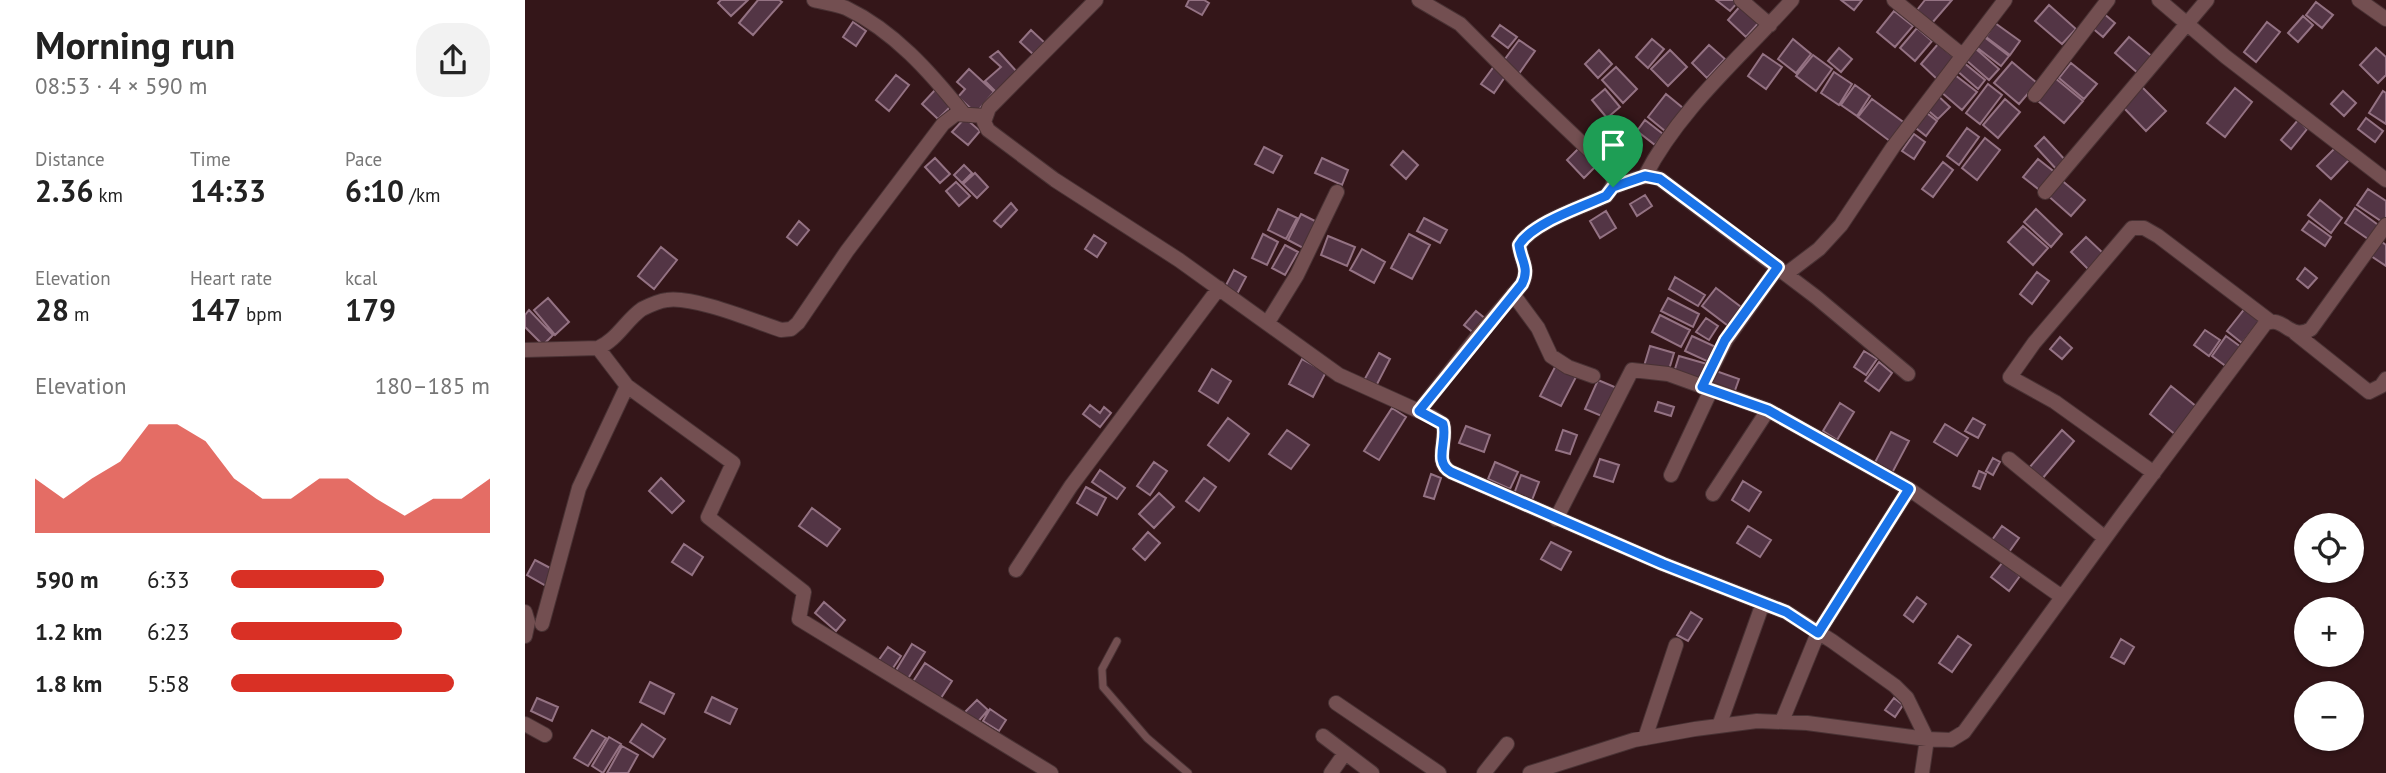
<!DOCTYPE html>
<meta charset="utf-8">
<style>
body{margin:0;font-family:"PT Sans",sans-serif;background:#f2f2f2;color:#222;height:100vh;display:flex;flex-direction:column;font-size:26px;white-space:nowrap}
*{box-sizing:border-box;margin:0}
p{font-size:23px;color:#767676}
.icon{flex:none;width:38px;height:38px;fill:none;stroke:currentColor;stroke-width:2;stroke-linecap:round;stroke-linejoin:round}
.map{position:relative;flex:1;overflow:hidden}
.details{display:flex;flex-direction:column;background:#fff;width:525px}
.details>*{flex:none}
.tools{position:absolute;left:1769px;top:513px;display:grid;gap:14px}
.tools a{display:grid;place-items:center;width:70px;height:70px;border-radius:50%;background:#fff;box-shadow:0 2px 5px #0004;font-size:35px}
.pin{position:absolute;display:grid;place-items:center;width:60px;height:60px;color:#fff;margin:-72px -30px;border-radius:50% 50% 50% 0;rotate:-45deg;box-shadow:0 0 7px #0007}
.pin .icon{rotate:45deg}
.round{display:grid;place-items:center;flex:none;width:74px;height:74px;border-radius:28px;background:#f2f2f2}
.overview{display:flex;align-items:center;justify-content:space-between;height:119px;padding:0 35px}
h1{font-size:38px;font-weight:800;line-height:52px}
.figures{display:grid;grid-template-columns:repeat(3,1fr);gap:10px;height:119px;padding:7px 35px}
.figures div{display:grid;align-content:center}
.figures b{font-size:30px;font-weight:800}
.figures small{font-size:19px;font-weight:400}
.figures p{font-size:19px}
.chart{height:196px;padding:14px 35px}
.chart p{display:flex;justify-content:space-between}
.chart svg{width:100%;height:126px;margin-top:7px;fill:#d93025;opacity:.7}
ul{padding:0 35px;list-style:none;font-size:23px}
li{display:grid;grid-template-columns:112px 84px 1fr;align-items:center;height:52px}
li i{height:18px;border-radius:9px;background:#d93025}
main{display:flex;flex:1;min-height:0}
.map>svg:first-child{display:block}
</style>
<main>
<section class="details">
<div class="overview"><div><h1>Morning run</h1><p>08:53 · 4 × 590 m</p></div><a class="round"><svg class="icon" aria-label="share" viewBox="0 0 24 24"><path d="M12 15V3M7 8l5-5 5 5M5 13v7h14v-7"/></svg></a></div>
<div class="figures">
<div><p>Distance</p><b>2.36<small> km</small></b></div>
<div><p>Time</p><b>14:33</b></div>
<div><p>Pace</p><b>6:10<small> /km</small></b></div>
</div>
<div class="figures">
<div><p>Elevation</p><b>28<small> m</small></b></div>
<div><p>Heart rate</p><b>147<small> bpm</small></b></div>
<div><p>kcal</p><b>179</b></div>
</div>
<div class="chart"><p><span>Elevation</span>180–185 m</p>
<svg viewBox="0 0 160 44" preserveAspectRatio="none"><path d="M0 44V25L10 32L20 25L30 19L40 6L50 6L60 12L70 25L80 32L90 32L100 25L110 25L120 32L130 38L140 32L150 32L160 25V44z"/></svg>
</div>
<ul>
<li><b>590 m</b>6:33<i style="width:59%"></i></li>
<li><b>1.2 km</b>6:23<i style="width:66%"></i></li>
<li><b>1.8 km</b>5:58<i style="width:86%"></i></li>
</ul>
</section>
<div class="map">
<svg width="1861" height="773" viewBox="0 0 1861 773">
<rect width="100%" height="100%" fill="#341619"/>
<path fill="#533545" stroke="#947283" stroke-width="2" d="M 196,0 L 223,0 L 206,16 L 193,3 Z
M 233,0 L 254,0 L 257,2 L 228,35 L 214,23 Z
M 664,0 L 679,0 L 684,3 L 677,15 L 661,6 Z
M 1191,0 L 1211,0 L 1213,2 L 1205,11 Z
M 1316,0 L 1337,0 L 1329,10 Z
M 1400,0 L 1427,0 L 1407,23 L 1392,10 Z
M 1791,2 L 1808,15 L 1797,28 L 1781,15 Z
M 1217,4 L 1236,20 L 1221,37 L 1203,20 Z
M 1524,5 L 1551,29 L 1537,44 L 1510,21 Z
M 1369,11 L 1388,26 L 1370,47 L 1352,32 Z
M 1578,13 L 1590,23 L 1578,37 L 1566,27 Z
M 1778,16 L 1788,25 L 1773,42 L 1763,33 Z
M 328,22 L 341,31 L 331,46 L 318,37 Z
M 1742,22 L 1755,32 L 1731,62 L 1719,52 Z
M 1470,23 L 1495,41 L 1485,55 L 1461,37 Z
M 975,25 L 992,37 L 983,48 L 967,36 Z
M 1392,28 L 1407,41 L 1390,61 L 1375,48 Z
M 506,30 L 521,44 L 510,56 L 495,42 Z
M 1458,36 L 1484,56 L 1476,66 L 1450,46 Z
M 1604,37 L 1629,58 L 1614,74 L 1590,53 Z
M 1127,39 L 1139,49 L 1123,68 L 1111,57 Z
M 1268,39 L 1286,54 L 1271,73 L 1253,59 Z
M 994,40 L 1010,51 L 993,75 L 977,63 Z
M 1413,44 L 1431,59 L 1413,80 L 1396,64 Z
M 1184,45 L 1200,59 L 1182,78 L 1167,63 Z
M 1314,48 L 1327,59 L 1316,72 L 1303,61 Z
M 1851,48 L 1861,57 L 1861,75 L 1853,83 L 1835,65 Z
M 1451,49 L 1474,69 L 1464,80 L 1441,60 Z
M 1074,50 L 1087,64 L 1073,78 L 1060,64 Z
M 1145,50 L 1162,67 L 1143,86 L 1126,69 Z
M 473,51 L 493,73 L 471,92 L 460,81 L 476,67 L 465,57 Z
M 1238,54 L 1257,67 L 1241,89 L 1223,76 Z
M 1288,55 L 1307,69 L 1291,91 L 1271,76 Z
M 1438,62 L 1460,80 L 1453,89 L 1431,70 Z
M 1487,62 L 1512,83 L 1494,104 L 1469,83 Z
M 1546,63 L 1572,84 L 1559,99 L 1534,78 Z
M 970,65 L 982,74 L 969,93 L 956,84 Z
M 1091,67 L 1112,89 L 1098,103 L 1077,80 Z
M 444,69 L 469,92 L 451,113 L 433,97 L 440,89 L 432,82 Z
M 1309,72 L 1327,84 L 1314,105 L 1296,93 Z
M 371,75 L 384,85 L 364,111 L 351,100 Z
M 1430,75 L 1452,92 L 1437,110 L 1416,92 Z
M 1530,78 L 1558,101 L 1539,123 L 1512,100 Z
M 1463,84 L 1477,95 L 1455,124 L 1441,113 Z
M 1330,85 L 1345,96 L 1332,116 L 1316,105 Z
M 1617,87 L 1641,111 L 1621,131 L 1597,106 Z
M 1710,88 L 1727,102 L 1700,137 L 1682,123 Z
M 1080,89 L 1095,107 L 1082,118 L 1067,100 Z
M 410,90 L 426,106 L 413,119 L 397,104 Z
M 1818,91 L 1831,103 L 1819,116 L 1806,104 Z
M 1858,91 L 1861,93 L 1861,124 L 1844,113 Z
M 1141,94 L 1158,108 L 1140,131 L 1123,117 Z
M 1411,94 L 1425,107 L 1413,119 L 1399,107 Z
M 1347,99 L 1381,124 L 1366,142 L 1333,117 Z
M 1480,99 L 1495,112 L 1473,138 L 1458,125 Z
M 1398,110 L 1412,121 L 1401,136 L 1387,125 Z
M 440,118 L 455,131 L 443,145 L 427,132 Z
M 1841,118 L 1858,131 L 1850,142 L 1833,129 Z
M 1120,120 L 1138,134 L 1130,145 L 1112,131 Z
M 1773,120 L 1782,129 L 1766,149 L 1756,140 Z
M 1442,128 L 1454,137 L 1434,165 L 1422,156 Z
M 1389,134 L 1400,142 L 1389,159 L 1377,151 Z
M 1519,137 L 1542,162 L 1533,171 L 1510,146 Z
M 1460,138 L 1475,150 L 1452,180 L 1437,168 Z
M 1058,144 L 1075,162 L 1059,178 L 1042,160 Z
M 739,147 L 757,156 L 748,173 L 730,164 Z
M 1810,148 L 1824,160 L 1806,179 L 1792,166 Z
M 878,151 L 893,165 L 881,179 L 866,165 Z
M 410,158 L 425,174 L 415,183 L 400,167 Z
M 797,158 L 823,170 L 817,185 L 790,173 Z
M 1513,159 L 1532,174 L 1517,192 L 1498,177 Z
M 1418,162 L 1428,170 L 1408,197 L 1397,189 Z
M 439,165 L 447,173 L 437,183 L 429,175 Z
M 450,173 L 463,187 L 452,198 L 438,184 Z
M 1534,178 L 1560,200 L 1546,216 L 1521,194 Z
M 431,182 L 445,196 L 434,206 L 421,191 Z
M 1843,189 L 1861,201 L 1861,220 L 1859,223 L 1832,205 Z
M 1120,195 L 1127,206 L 1112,216 L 1105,204 Z
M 1795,200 L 1817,218 L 1806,233 L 1783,215 Z
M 486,203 L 492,210 L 476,227 L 469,221 Z
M 1830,208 L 1856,227 L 1846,241 L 1820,223 Z
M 753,209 L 772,218 L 761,239 L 743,230 Z
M 1511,209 L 1537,234 L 1526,247 L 1499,222 Z
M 1081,211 L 1091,228 L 1075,238 L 1065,221 Z
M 776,214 L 794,223 L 780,249 L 763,240 Z
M 899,218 L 922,230 L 915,243 L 892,231 Z
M 274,221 L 284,230 L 272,245 L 262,237 Z
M 1784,221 L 1806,237 L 1800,246 L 1777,230 Z
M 1498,226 L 1523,248 L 1508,265 L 1483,242 Z
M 738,234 L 753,242 L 742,265 L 727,258 Z
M 884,234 L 905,245 L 887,279 L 866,268 Z
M 569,235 L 581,243 L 572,257 L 560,249 Z
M 803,236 L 830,247 L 822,266 L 796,255 Z
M 1561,237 L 1579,254 L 1564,270 L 1546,252 Z
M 1857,242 L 1861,245 L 1861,266 L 1846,256 Z
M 760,245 L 773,252 L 760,275 L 747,268 Z
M 136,247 L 152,260 L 129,289 L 113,276 Z
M 837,249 L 860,262 L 849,283 L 825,270 Z
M 1780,268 L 1792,278 L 1783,288 L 1772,279 Z
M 709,270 L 721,277 L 712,294 L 700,287 Z
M 1512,272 L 1524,281 L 1507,304 L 1495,294 Z
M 1150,277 L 1180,295 L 1173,306 L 1144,289 Z
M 1191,288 L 1220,310 L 1206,328 L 1177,306 Z
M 23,298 L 44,322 L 30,335 L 9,310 Z
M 1143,298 L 1174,314 L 1168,327 L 1136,311 Z
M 1721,307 L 1736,319 L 1717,343 L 1702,331 Z
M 4,310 L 28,335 L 18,345 L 0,327 L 0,315 Z
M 951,311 L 962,320 L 950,334 L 939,325 Z
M 1135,315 L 1165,330 L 1156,347 L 1127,332 Z
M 1181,318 L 1193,326 L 1184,340 L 1171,332 Z
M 1680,330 L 1695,340 L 1684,356 L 1669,345 Z
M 1167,336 L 1193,348 L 1186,363 L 1160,351 Z
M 1701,336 L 1716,347 L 1702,367 L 1687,356 Z
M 1535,337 L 1547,348 L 1537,359 L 1525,349 Z
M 1125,346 L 1149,353 L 1143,373 L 1119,366 Z
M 1339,351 L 1352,359 L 1341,375 L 1329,367 Z
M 854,353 L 865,359 L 849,390 L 837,384 Z
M 1154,356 L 1182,364 L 1178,380 L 1149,372 Z
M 777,359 L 801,372 L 788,397 L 764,384 Z
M 1354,362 L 1367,373 L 1354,391 L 1340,381 Z
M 1030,367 L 1051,377 L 1036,406 L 1015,396 Z
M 687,369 L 706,381 L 693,403 L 674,391 Z
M 1191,371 L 1214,379 L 1208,396 L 1185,387 Z
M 1073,380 L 1092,388 L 1079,417 L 1060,409 Z
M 1646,386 L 1672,407 L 1651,435 L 1625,414 Z
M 1133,402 L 1149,407 L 1146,416 L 1130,411 Z
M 1315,403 L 1329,412 L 1312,440 L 1298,431 Z
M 565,405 L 575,413 L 579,407 L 586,413 L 575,427 L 558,414 Z
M 867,408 L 881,417 L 854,460 L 839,451 Z
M 703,418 L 724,434 L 704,461 L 683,445 Z
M 1448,418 L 1460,425 L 1453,438 L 1440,431 Z
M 1420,424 L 1443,438 L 1432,456 L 1409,442 Z
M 941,426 L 965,435 L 959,452 L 934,443 Z
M 762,430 L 784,445 L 766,469 L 744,454 Z
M 1038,430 L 1052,435 L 1045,454 L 1031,450 Z
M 1537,430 L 1549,441 L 1517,479 L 1504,468 Z
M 1366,432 L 1384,441 L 1366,475 L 1348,466 Z
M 1468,458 L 1475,462 L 1468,475 L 1461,471 Z
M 1075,459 L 1094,465 L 1088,482 L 1069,476 Z
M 629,462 L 642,471 L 625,495 L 612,486 Z
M 970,462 L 993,472 L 985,489 L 963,479 Z
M 575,470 L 600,488 L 592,499 L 567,482 Z
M 1454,471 L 1461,474 L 1455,489 L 1448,486 Z
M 906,474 L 916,478 L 909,499 L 899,496 Z
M 996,475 L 1014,482 L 1007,500 L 989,494 Z
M 136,478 L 159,501 L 147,513 L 124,491 Z
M 679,478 L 691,487 L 674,511 L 661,501 Z
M 1218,481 L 1236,492 L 1224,511 L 1207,500 Z
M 561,487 L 581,498 L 572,515 L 552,503 Z
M 634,493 L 649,507 L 629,528 L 614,514 Z
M 287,508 L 315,529 L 302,546 L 274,526 Z
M 1223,526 L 1246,540 L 1235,557 L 1212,543 Z
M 1477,526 L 1494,538 L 1484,552 L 1467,540 Z
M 623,532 L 635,543 L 620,560 L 608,549 Z
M 1026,542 L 1046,552 L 1036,570 L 1016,559 Z
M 159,544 L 178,557 L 167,575 L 147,562 Z
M 10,560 L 31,571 L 23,587 L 2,575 Z
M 1478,562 L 1495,576 L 1484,591 L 1466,577 Z
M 1392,597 L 1401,604 L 1388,622 L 1379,615 Z
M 299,602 L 320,620 L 311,631 L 290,613 Z
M 1166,612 L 1177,619 L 1163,641 L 1152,635 Z
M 1433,636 L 1446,645 L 1427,672 L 1414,663 Z
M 1596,639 L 1609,647 L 1599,664 L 1586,657 Z
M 387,644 L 400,652 L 382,680 L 370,672 Z
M 363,647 L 376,656 L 366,671 L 353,661 Z
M 400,663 L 427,681 L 414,701 L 387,683 Z
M 125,682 L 149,694 L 139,714 L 115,702 Z
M 187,697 L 212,709 L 205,724 L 180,712 Z
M 12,698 L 33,707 L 27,721 L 6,711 Z
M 1369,698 L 1378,705 L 1370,717 L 1360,710 Z
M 452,700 L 463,710 L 452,723 L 440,712 Z
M 465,709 L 481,720 L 474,731 L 458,721 Z
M 117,724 L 140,739 L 128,757 L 105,742 Z
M 67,730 L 81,738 L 63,766 L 49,758 Z
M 84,737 L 96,744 L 78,773 L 67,766 Z
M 97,746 L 113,755 L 103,773 L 82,773 Z"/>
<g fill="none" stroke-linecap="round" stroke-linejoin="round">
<defs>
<path id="lane" d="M 592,641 L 577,669 L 578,687 L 622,738 L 663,773"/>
<path id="street" d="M 289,0 C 300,3 311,4 321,8 C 369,31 405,72 438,113
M 571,0 L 464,108 L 459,122 L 463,130 L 530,180 L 654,260 L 814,375 L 907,417 L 918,424 C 923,441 908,461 926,472 L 1138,564 L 1261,612 L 1307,641 L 1370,686 L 1382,698 L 1402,739 L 1397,773
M 1216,0 L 1245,25
M 1369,0 L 1437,55
M 1634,0 L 1701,57 L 1861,180
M 1834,0 L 1861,19
M 1510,95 L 1583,0
M 1120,176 C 1155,108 1217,56 1267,0
M 1088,187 C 1103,182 1120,172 1135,179 L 1291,297 L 1383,374
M 1520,192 L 1682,0
M 1261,274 L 1294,249 L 1316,225 L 1368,147 L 1480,0
M 988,294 L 1013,328 L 1026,356 L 1043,367 L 1068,376
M 743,322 L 772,275 L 812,192
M 1770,333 L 1844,392 L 1856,386 L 1861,379
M 0,350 L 73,348 C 92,340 101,320 117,309 C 125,305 133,301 142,300 C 169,296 229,321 256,330 L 266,329 L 273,323 L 322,251 L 418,124 L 431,114 L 460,116
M 102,386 L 208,463 L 183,517 L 279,592 L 274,619 L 526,773
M 1177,387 L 1201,340 L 1253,267
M 894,411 L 952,337 L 997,284 C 1005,268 996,261 994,245 C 1007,223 1057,207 1081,196 C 1088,187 1091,182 1086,171 L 998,87 L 935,24 L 894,0
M 1484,459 L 1580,538
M 1629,473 L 1530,402 L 1485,377 L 1509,343 L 1607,228 L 1619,228 L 1633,236 L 1745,321
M 1146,475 L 1186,390
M 1188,494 L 1243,410
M 1031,519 L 1107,370 L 1143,374 L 1243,410 L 1384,489 L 1537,597
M 491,570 L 546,486 L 694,288
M 0,612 L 3,622 L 0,636
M 17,624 L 54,488 L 102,386 L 73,348
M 811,703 L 914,773
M 1257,721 L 1293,633 L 1384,489
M 0,724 L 20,735
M 1194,726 L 1238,603
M 798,736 L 847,773
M 1120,738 L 1151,645
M 806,773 L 820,753
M 959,773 L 982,744
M 1005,773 L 1109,740 L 1170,729 L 1232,721 L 1282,723 L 1402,739 L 1426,740 L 1439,732 L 1594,519 L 1740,324 C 1759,314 1764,342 1786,329 L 1861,225"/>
</defs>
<use href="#lane" stroke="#493234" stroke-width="9"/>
<use href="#street" stroke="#493234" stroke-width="16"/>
<use href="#lane" stroke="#734f51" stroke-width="7"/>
<use href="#street" stroke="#734f51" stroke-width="14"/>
</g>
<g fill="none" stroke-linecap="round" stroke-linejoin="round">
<defs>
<path id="route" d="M 1120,176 L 1135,179 L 1253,267 L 1200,340 L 1177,387 L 1243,410 L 1384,489 L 1293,633 L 1261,612 L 1138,564 L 926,472 C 908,462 923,441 918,424 L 894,411 L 997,284 C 1005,268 996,261 994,245 C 1007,223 1057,207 1081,196 L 1088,187 Z"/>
</defs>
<use href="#route" stroke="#fff" stroke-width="14"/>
<use href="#route" stroke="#1a73e8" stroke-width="9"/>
</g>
</svg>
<div class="tools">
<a><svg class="icon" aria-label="locate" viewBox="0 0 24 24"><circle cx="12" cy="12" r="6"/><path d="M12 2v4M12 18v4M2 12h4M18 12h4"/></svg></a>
<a>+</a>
<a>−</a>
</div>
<div class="pin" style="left:1088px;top:187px;background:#1e9e55"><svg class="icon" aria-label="arrive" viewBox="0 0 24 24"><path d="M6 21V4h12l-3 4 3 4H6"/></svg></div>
</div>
</main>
